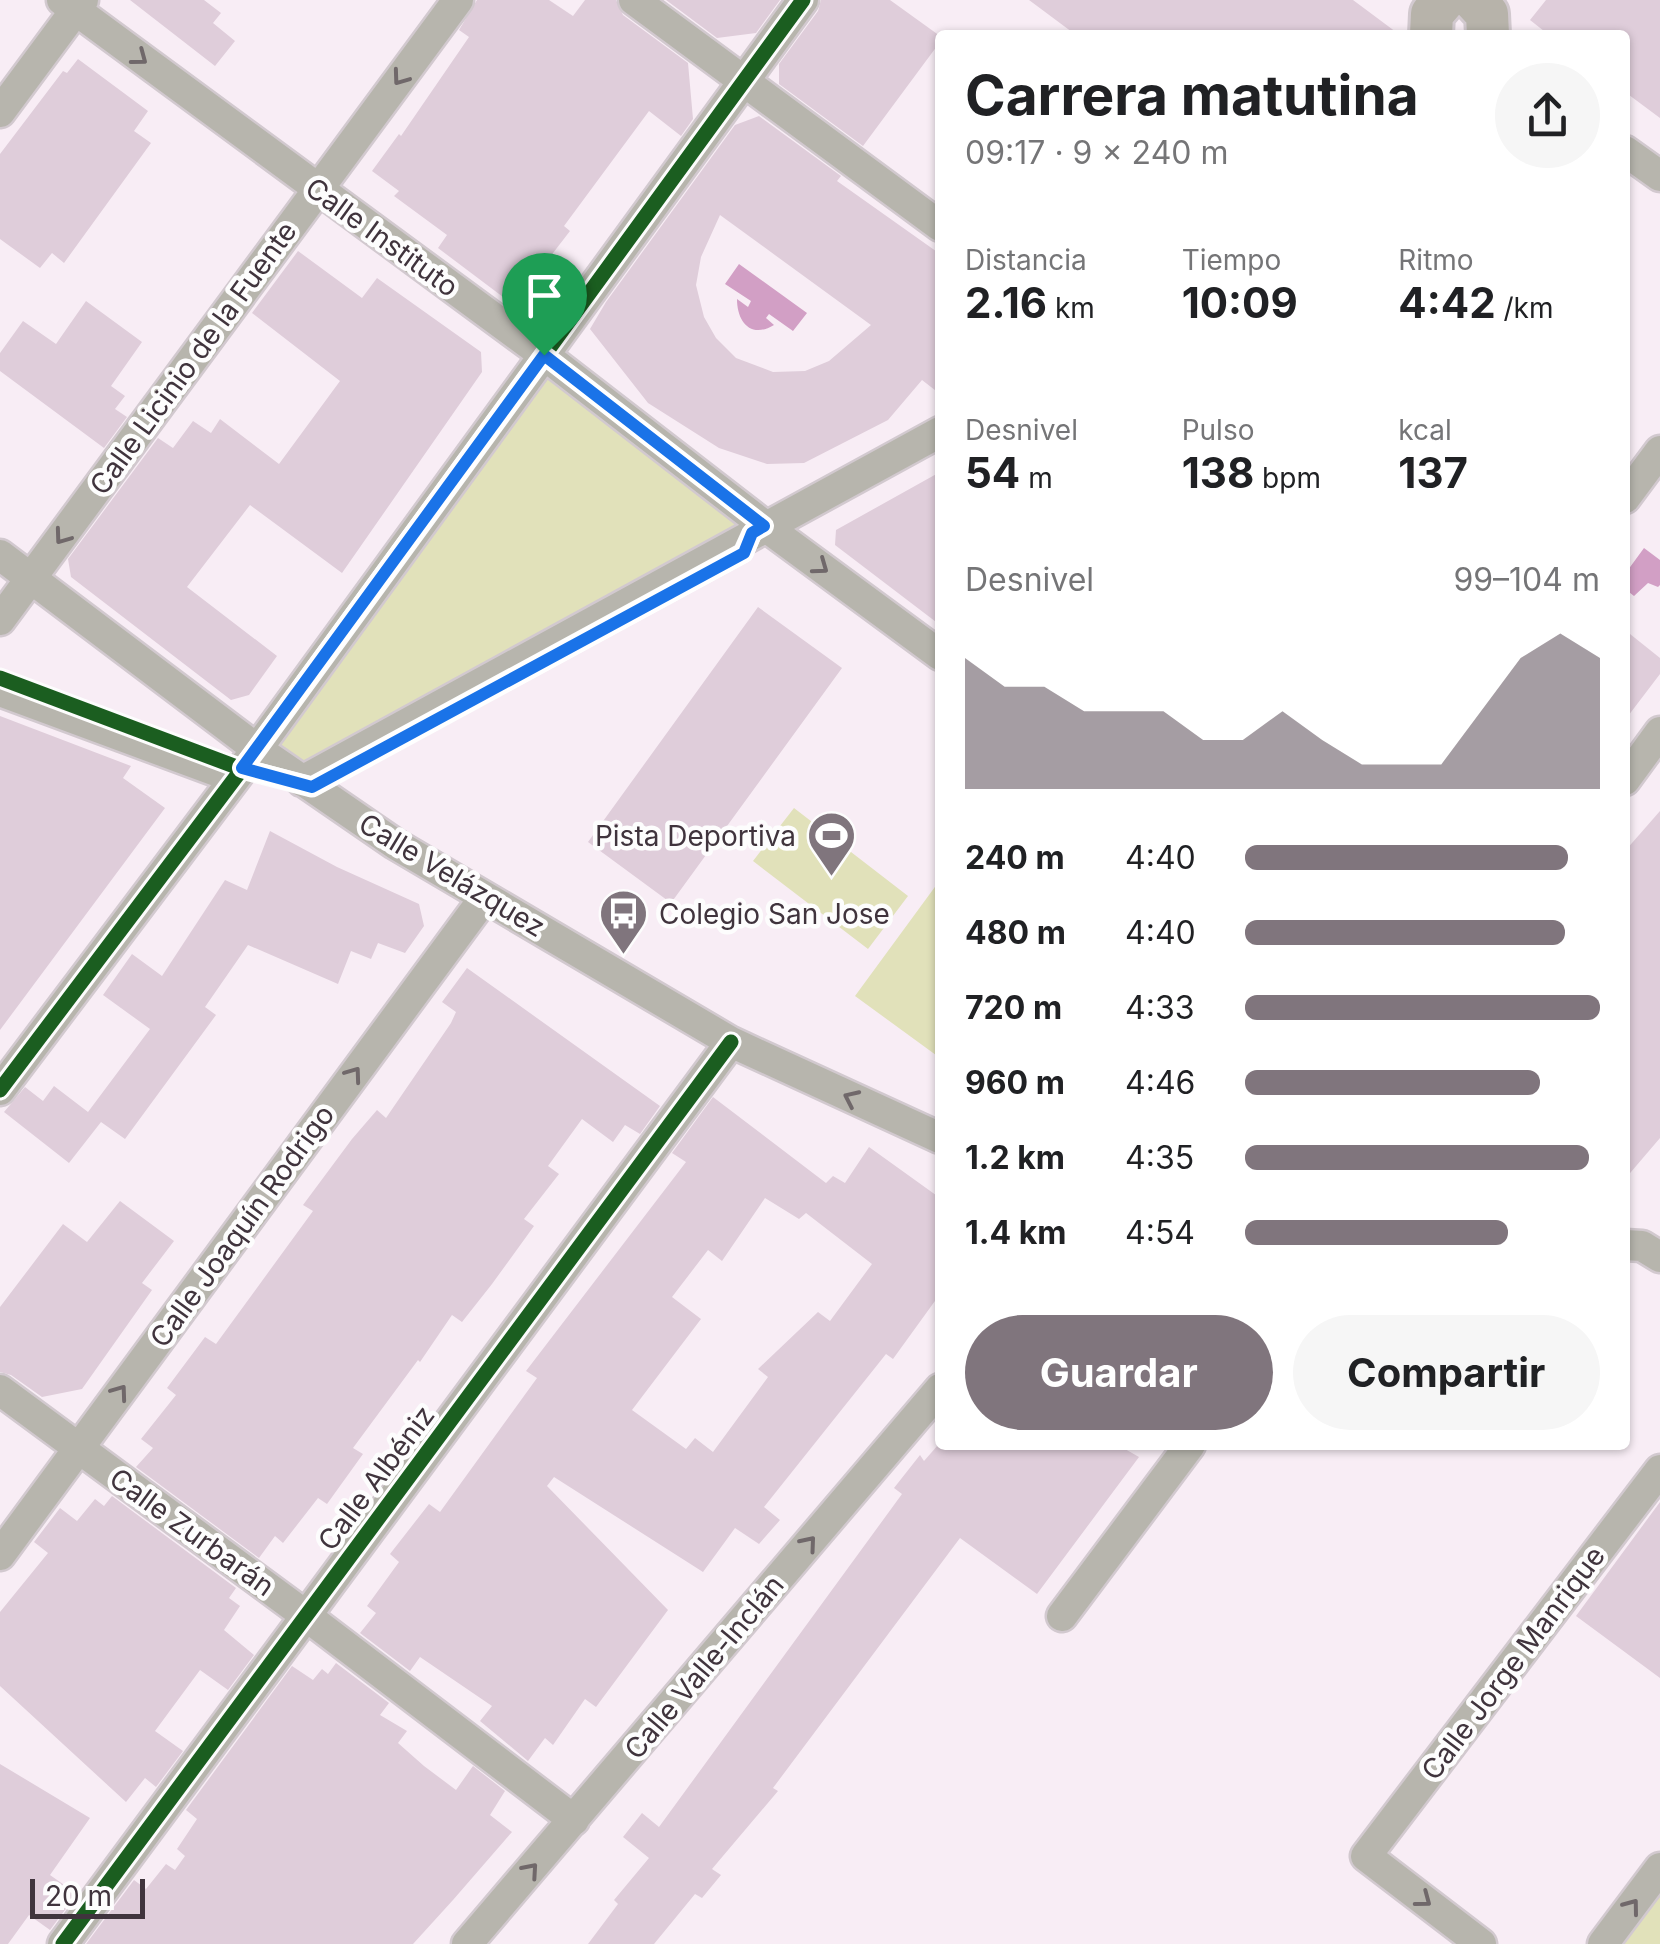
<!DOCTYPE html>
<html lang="es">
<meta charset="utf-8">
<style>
body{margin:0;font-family:Inter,sans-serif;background:#f6f6f6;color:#202124;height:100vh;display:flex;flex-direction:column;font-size:38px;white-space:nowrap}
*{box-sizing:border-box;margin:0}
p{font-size:32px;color:#757577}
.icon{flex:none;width:55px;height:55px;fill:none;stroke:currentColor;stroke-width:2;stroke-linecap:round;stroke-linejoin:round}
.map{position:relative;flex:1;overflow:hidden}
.side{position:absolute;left:935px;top:30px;width:695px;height:1420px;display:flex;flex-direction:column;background:#fff;border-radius:10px;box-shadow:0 2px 8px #0004}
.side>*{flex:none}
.scale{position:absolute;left:30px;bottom:25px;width:115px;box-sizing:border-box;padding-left:10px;border:5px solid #40343d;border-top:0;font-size:28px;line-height:35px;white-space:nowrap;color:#40343d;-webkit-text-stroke:8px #fdfdfd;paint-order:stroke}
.pin{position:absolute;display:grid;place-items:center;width:85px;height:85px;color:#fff;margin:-102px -42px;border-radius:50% 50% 50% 0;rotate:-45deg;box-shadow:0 0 10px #0007}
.pin .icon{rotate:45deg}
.round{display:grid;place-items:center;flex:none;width:105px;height:105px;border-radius:52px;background:#f6f6f6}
.overview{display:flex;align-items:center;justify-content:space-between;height:170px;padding:0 30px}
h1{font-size:55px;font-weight:700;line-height:75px}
.metrics{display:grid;grid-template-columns:repeat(3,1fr);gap:15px;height:170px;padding:10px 30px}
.metrics div{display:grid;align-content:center}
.metrics b{font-size:42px;font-weight:700}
.metrics small{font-size:28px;font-weight:400}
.metrics p{font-size:28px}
.chart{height:280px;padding:20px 30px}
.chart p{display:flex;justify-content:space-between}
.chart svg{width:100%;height:180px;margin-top:10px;fill:#80757d;opacity:.7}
.action{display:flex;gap:20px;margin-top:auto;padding:20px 30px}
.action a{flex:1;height:115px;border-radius:60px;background:#80757d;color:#fff;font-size:40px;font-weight:700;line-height:115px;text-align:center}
.action a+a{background:#f6f6f6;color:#202124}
ul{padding:0 30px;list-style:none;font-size:32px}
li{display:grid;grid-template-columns:160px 120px 1fr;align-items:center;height:75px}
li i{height:25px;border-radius:12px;background:#80757d}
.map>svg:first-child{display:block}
</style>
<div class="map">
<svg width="1660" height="1944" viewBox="0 0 1660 1944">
<rect width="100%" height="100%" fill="#f8edf5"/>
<path fill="#e1e1ba" d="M 544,355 L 765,526 L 302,781 L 257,749 Z
M 794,808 L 908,896 L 868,949 L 753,861 Z
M 940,880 L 940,1058 L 855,996 Z
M 1660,1868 L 1660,1944 L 1603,1944 Z"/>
<path fill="#d29fc5" d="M 739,264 L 807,313 L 793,331 L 769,314 L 766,318 L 774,325 C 751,339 737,322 737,299 L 748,307 L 751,301 L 725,284 Z
M 1644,548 L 1660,560 L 1660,585 L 1658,587 L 1648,583 L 1634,596 L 1625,589 L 1625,574 Z"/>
<path fill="#dfcdda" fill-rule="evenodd" d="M 130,0 L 204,0 L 221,13 L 213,23 L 235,41 L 215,66 Z
M 477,0 L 549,0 L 573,16 L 585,0 L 616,0 L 623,15 L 688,63 L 693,119 L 681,136 L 649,111 L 564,226 L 570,231 L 543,266 L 557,277 L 534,306 L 519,309 L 438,248 L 447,235 L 394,196 L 399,191 L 372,171 L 399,134 L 401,136 L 469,37 L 459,30 Z
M 666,0 L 780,0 L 756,33 L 717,38 Z
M 821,0 L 890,0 L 940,36 L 940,42 L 863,146 L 779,84 L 779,64 L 818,11 Z
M 1029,0 L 1353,0 L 1400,35 L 1076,35 Z
M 1546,0 L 1660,0 L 1660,118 L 1625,92 L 1625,35 L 1549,35 L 1530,20 Z
M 78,59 L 148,111 L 134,131 L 151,143 L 64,263 L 52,253 L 40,268 L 0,239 L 0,154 L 63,71 L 67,73 Z
M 759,116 L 841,176 L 837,181 L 940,254 L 940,394 L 922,380 L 888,420 L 804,463 L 767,464 L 719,448 L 648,403 L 590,329 L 606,302 L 735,125 ZM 720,215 L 871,325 L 829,361 L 805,371 L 773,372 L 736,358 L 716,338 L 704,317 L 696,285 L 701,257 Z
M 298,251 L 362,298 L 377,278 L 481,352 L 482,372 L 342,573 L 250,505 L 187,587 L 277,656 L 249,695 L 231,700 L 71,577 L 68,559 L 158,438 L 173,448 L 193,421 L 211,433 L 220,419 L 279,464 L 340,381 L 252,313 Z
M 86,301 L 142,342 L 111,386 L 125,396 L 115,409 L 127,417 L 104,448 L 0,371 L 0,353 L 23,321 L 56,344 Z
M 940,472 L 940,625 L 835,545 L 836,530 Z
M 758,607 L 842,668 L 671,903 L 588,842 Z
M 1625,630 L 1660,658 L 1660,674 L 1625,720 Z
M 0,716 L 131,766 L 123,778 L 165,808 L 0,1030 Z
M 1660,811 L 1660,1138 L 1625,1179 L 1625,851 Z
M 270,831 L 337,867 L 419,904 L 424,926 L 405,953 L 378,943 L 371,959 L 351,951 L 338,984 L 248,945 L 205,1007 L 216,1015 L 125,1139 L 101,1122 L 69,1163 L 4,1112 L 25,1087 L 43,1101 L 54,1086 L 88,1112 L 150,1029 L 103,995 L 132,954 L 162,976 L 225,880 L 247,890 Z
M 467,968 L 660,1106 L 640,1134 L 625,1125 L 613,1142 L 582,1119 L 548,1166 L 559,1174 L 524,1219 L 534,1226 L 492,1284 L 462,1322 L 452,1315 L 420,1362 L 418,1360 L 353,1448 L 363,1454 L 327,1504 L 318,1498 L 283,1543 L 275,1536 L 259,1558 L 136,1467 L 153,1448 L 141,1439 L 176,1395 L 167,1388 L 205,1337 L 216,1344 L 313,1211 L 303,1205 L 352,1139 L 377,1110 L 386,1118 L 451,1023 L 456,1012 L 442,1002 Z
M 713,1097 L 826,1183 L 833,1176 L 845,1183 L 869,1147 L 940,1198 L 940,1294 L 893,1359 L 886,1354 L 764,1507 L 780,1520 L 759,1544 L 735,1528 L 703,1572 L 554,1477 L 547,1486 L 668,1610 L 596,1707 L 585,1699 L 553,1745 L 545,1738 L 528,1761 L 480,1721 L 492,1706 L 420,1657 L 410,1671 L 360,1633 L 376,1613 L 367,1606 L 399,1562 L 390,1554 L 429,1504 L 440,1512 L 537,1378 L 526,1371 L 686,1162 L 672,1153 ZM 765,1198 L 799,1219 L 806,1213 L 872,1264 L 830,1321 L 818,1312 L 758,1369 L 768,1377 L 713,1452 L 695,1438 L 686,1449 L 632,1410 L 701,1319 L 672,1297 L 708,1250 L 722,1261 Z
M 120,1201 L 174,1241 L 142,1283 L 152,1290 L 82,1389 L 42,1397 L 11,1375 L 0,1372 L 0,1307 L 63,1224 L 87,1242 Z
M 938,1445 L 1118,1445 L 1139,1457 L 1037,1594 L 960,1538 L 773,1788 L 778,1791 L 712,1869 L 721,1875 L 702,1898 L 695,1894 L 654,1944 L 588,1944 L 618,1904 L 614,1900 L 649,1858 L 623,1837 L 642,1813 L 659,1827 L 902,1494 L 894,1488 L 920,1455 L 924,1461 Z
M 112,1496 L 236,1588 L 229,1598 L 240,1606 L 224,1630 L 254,1655 L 228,1690 L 200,1670 L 155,1731 L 183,1751 L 156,1787 L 145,1778 L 126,1802 L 0,1686 L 0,1612 L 48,1553 L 34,1542 L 60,1508 L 77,1521 L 95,1499 L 104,1506 Z
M 1660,1502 L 1660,1678 L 1576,1616 Z
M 336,1663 L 389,1703 L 380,1715 L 407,1731 L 398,1743 L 424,1766 L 456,1790 L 473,1766 L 505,1791 L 490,1815 L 512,1832 L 453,1900 L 413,1944 L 86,1944 L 134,1880 L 146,1889 L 166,1864 L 175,1870 L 185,1856 L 177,1849 L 197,1819 L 186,1810 L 292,1666 L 313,1680 L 322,1669 L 328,1674 Z
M 0,1764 L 90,1818 L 50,1875 L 77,1894 L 50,1930 L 29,1915 L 8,1944 L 0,1944 Z"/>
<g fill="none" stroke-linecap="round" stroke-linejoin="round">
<defs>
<path id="street" d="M 62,0 L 544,355 L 765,526 L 940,655
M 634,0 L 940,226
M 0,112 L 83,0
M 1625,151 L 1660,176
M 1625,498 L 1660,451
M 0,555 L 257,749 L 395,844 L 731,1042 L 940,1138
M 0,620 L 458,0
M 0,691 L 235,778
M 1625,780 L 1660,732
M 302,781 L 940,432
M 0,1090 L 257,749 L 803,0
M 1625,1245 L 1642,1246 L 1660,1257
M 0,1390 L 305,1615 L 574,1820
M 0,1555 L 485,897
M 1062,1616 L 1190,1445
M 63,1944 L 731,1042
M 467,1944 L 940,1389
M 1481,1944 L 1366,1856 L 1660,1470
M 1603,1944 L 1660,1868"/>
<path id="secondary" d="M 1474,0 L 1487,14 L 1488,35
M 1431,35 L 1432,14 L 1444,0"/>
</defs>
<use href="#street" stroke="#d2c9cf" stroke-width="35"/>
<use href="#secondary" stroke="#d2c9cf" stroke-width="48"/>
<use href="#street" stroke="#b7b5ad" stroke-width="30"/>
<use href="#secondary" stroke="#b7b3aa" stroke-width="42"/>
<defs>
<path id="cycleway" d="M 0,678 L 242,769 L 312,787 L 743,553 L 752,533
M 0,1090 L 257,749 L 803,0
M 63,1944 L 731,1042"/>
</defs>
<use href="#cycleway" stroke="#fdfdfd" stroke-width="21"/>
<use href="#cycleway" stroke="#1b5e20" stroke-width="15"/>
</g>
<defs><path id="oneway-chevron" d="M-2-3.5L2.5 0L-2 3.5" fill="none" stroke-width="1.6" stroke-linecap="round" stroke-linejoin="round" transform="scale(2.5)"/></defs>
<g stroke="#70686a">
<use href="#oneway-chevron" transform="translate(140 58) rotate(37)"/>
<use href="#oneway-chevron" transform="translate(400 78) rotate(126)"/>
<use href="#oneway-chevron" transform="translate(62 537) rotate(126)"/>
<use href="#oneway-chevron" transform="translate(821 567) rotate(36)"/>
<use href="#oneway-chevron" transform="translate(354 1074) rotate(-54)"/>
<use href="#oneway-chevron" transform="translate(851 1098) rotate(-155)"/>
<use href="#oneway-chevron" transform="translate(120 1392) rotate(-54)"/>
<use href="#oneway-chevron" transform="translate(809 1543) rotate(-50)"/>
<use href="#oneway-chevron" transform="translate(531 1870) rotate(-49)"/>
<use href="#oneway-chevron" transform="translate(1424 1900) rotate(37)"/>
<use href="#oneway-chevron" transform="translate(1632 1906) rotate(-53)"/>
</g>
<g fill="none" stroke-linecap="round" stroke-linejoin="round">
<defs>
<path id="route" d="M 544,355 L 764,526 L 752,533 L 744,553 L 312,787 L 242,768 Z"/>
</defs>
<use href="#route" stroke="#fff" stroke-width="20"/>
<use href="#route" stroke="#1a73e8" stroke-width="12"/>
</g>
<defs>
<symbol id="stadium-pin" viewBox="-11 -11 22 30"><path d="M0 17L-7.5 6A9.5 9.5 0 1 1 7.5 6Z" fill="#80757d" stroke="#fdfdfd"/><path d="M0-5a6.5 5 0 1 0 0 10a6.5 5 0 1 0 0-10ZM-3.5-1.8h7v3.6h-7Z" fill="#fff"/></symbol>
<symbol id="bus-pin" viewBox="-11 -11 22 30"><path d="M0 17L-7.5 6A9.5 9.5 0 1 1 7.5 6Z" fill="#80757d" stroke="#fdfdfd"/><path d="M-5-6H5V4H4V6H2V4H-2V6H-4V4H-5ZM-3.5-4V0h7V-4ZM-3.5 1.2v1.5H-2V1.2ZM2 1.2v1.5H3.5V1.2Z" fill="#fff"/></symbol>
</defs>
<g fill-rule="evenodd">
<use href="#stadium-pin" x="804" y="808" width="55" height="75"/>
<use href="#bus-pin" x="596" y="886" width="55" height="75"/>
</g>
<g text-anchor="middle" stroke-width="9" stroke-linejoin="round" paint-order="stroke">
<g font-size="28" fill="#40343d" stroke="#fdfdfd">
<text transform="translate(382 237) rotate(36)" y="10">Calle Instituto</text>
<text transform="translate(193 358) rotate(-54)" y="10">Calle Licinio de la Fuente</text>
<text transform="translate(452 875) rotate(31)" y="10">Calle Velázquez</text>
<text transform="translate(242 1226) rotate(-54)" y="10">Calle Joaquín Rodrigo</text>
<text transform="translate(376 1478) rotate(-53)" y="10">Calle Albéniz</text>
<text transform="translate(192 1532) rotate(36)" y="10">Calle Zurbarán</text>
<text transform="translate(1513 1663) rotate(-53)" y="10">Calle Jorge Manrique</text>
<text transform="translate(704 1667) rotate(-50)" y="10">Calle Valle-Inclán</text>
</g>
<g font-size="28" fill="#40343d" stroke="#fdfdfd" text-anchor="end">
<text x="796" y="846">Pista Deportiva</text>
<text x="659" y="924" text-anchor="start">Colegio San Jose</text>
</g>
</g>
</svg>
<div class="scale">20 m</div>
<div class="pin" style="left:544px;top:355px;background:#1e9e55"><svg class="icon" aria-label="arrive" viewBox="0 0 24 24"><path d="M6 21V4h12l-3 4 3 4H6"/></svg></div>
<section class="side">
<div class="overview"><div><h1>Carrera matutina</h1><p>09:17 · 9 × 240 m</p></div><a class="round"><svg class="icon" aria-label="share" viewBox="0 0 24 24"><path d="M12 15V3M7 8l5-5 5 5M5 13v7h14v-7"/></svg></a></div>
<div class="metrics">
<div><p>Distancia</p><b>2.16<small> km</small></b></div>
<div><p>Tiempo</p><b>10:09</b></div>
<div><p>Ritmo</p><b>4:42<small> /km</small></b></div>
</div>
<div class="metrics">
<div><p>Desnivel</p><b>54<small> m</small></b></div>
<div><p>Pulso</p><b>138<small> bpm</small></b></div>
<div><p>kcal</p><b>137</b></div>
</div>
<div class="chart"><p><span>Desnivel</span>99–104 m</p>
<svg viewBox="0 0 160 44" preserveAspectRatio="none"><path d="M0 44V12L10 19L20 19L30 25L40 25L50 25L60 32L70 32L80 25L90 32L100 38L110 38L120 38L130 25L140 12L150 6L160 12V44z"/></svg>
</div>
<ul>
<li><b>240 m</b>4:40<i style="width:91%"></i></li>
<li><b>480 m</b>4:40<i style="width:90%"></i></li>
<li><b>720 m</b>4:33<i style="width:100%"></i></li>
<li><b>960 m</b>4:46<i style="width:83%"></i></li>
<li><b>1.2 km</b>4:35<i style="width:97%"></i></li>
<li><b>1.4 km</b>4:54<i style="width:74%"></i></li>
</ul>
<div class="action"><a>Guardar</a><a>Compartir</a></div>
</section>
</div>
